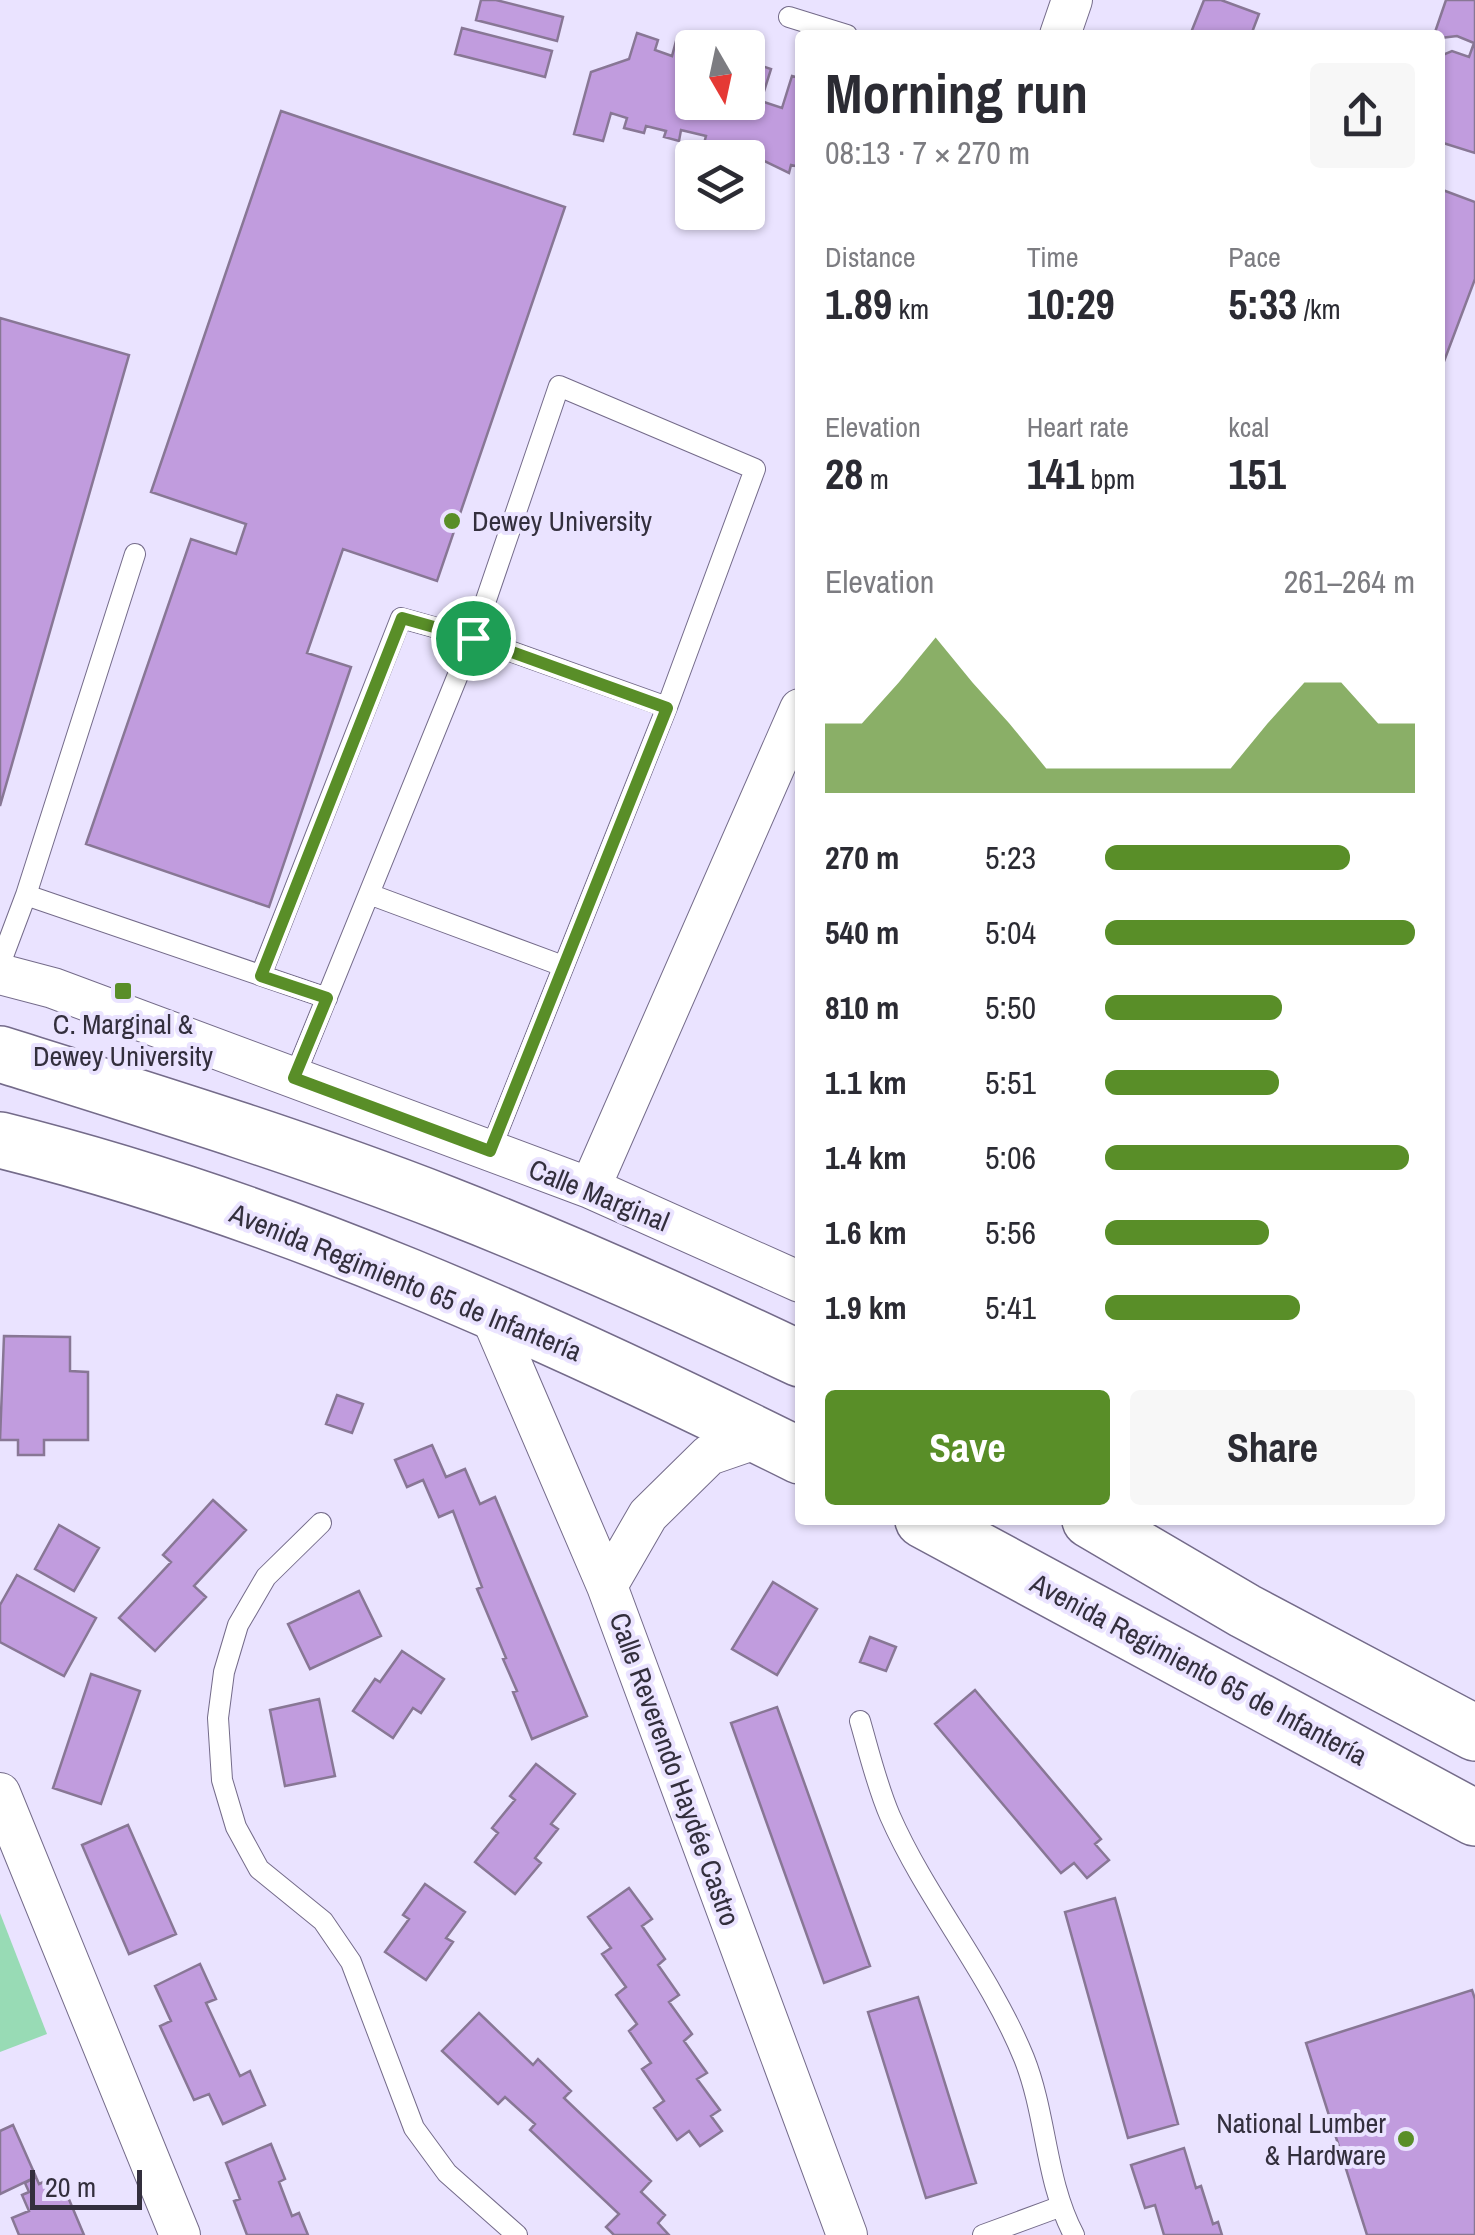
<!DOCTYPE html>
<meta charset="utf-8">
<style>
body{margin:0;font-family:"Archivo Narrow",sans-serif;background:#f7f7f7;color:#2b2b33;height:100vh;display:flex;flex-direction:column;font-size:38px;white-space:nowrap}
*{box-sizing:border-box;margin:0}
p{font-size:32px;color:#7c7c81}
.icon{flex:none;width:55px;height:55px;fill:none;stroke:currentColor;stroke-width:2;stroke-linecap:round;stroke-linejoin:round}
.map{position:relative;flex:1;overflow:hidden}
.side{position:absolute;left:795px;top:30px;width:650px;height:1495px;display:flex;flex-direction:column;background:#fff;border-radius:10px;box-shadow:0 2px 8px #0004}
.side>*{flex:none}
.needle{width:65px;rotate:171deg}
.controls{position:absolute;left:675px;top:30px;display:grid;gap:20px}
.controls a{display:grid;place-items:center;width:90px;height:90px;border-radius:10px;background:#fff;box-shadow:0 2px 8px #0004;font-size:50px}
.scale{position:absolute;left:30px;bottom:25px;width:112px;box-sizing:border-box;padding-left:10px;border:5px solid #332f3d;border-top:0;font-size:28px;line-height:35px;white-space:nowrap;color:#332f3d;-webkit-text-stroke:8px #eae3ff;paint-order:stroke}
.pin{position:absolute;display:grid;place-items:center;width:85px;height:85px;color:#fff;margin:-42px;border:5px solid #fff;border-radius:50%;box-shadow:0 2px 10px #0007}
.round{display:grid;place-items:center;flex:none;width:105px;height:105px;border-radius:10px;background:#f7f7f7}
.overview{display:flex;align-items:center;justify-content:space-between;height:170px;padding:0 30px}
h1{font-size:55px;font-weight:700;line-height:75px}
.figures{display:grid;grid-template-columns:repeat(3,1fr);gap:15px;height:170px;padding:10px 30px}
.figures div{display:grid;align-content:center}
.figures b{font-size:42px;font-weight:700}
.figures small{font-size:28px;font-weight:400}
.figures p{font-size:28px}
.chart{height:280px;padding:20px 30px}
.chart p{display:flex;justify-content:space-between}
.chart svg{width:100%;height:180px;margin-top:10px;fill:#598e28;opacity:.7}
.cta{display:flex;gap:20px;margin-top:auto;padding:20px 30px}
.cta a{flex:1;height:115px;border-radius:10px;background:#598e28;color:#fff;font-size:40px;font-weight:700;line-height:115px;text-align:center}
.cta a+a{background:#f7f7f7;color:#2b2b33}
ul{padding:0 30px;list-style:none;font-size:32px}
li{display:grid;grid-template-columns:160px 120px 1fr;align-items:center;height:75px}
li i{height:25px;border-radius:12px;background:#598e28}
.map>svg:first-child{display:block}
</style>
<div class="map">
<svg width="1475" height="2235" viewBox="0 0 1475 2235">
<rect width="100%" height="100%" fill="#eae3ff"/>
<path fill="#98dbb5" d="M 0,1913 L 47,2034 L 0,2052 Z"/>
<path fill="#c19cde" stroke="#887795" stroke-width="2.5" d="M 481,0 L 496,0 L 563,17 L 557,41 L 476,20 Z
M 1204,0 L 1221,0 L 1259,14 L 1251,35 L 1190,35 Z
M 1446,0 L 1475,0 L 1475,153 L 1440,142 L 1440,56 L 1452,51 L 1469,57 L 1474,43 L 1457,36 L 1440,38 L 1440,35 L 1434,35 Z
M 462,28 L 552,51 L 545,77 L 455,54 Z
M 637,33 L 658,40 L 655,50 L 672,56 L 676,41 L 697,48 L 692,48 L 692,102 L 748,102 L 750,62 L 771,69 L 761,101 L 782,108 L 792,76 L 800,78 L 800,167 L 791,165 L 789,173 L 758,158 L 755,165 L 748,163 L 748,158 L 735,158 L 734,151 L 718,146 L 715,154 L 702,151 L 706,136 L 681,130 L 679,141 L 664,137 L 666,131 L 646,126 L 644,133 L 624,128 L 627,118 L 611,113 L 603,141 L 574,134 L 591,72 L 629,59 Z
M 281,111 L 565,207 L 437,581 L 343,549 L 307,653 L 351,667 L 269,907 L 86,844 L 191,539 L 236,554 L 246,524 L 151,492 Z
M 1440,189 L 1475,202 L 1475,279 L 1440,372 Z
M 0,318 L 129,355 L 0,806 Z
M 4,1336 L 70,1337 L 70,1371 L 88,1372 L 88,1440 L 44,1440 L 44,1455 L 18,1455 L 18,1440 L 0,1440 Z
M 337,1395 L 363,1404 L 352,1433 L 326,1424 Z
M 432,1445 L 446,1477 L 465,1469 L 480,1504 L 495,1497 L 587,1716 L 532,1739 L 513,1692 L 517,1691 L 503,1659 L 506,1658 L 477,1589 L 482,1587 L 453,1511 L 439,1517 L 423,1480 L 407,1487 L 395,1460 Z
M 213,1500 L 246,1530 L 194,1586 L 206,1597 L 155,1651 L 119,1618 L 171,1562 L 163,1555 Z
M 59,1525 L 99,1548 L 74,1591 L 35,1569 Z
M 17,1575 L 96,1618 L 64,1676 L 0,1642 L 0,1605 Z
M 773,1582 L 817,1609 L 777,1675 L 732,1649 Z
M 359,1591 L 381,1636 L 310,1669 L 288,1624 Z
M 870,1637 L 896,1647 L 886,1671 L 860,1662 Z
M 402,1651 L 444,1679 L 421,1713 L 413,1708 L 393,1738 L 353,1711 L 375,1679 L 380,1682 Z
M 91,1674 L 140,1691 L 101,1804 L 53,1788 Z
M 975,1690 L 1101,1839 L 1095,1844 L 1109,1860 L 1087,1878 L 1074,1863 L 1061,1873 L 935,1724 Z
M 319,1699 L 335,1776 L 285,1786 L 270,1710 Z
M 777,1707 L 870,1966 L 824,1983 L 731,1723 Z
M 536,1764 L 575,1794 L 551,1824 L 558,1829 L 535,1858 L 541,1863 L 515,1894 L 475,1862 L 498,1833 L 492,1828 L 515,1800 L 510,1796 Z
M 128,1825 L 176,1934 L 129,1954 L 82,1845 Z
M 425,1884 L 465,1912 L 446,1938 L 453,1942 L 426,1980 L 385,1952 L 409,1919 L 403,1915 Z
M 629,1888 L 652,1919 L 642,1926 L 665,1959 L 658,1965 L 679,1995 L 669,2002 L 692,2034 L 684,2041 L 707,2073 L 697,2079 L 720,2110 L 711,2116 L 722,2131 L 700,2146 L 689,2131 L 677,2140 L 654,2108 L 664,2101 L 642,2069 L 651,2063 L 629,2031 L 637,2024 L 616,1995 L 626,1987 L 602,1954 L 611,1948 L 588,1917 Z
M 1115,1898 L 1178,2124 L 1128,2138 L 1065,1912 Z
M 200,1964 L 216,1999 L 206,2003 L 240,2076 L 250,2071 L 265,2105 L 223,2124 L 209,2094 L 194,2100 L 160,2026 L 171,2021 L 155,1986 Z
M 1472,1990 L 1475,1999 L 1475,2235 L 1367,2235 L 1306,2043 Z
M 918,1997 L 976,2183 L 926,2198 L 868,2012 Z
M 479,2013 L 533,2065 L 538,2059 L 571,2091 L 564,2098 L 651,2181 L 641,2192 L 665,2215 L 658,2223 L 669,2235 L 614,2235 L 606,2227 L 619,2214 L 530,2130 L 535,2124 L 505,2097 L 498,2104 L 442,2051 Z
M 13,2125 L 36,2177 L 0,2194 L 0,2131 Z
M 271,2144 L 285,2179 L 279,2182 L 292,2216 L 299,2213 L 308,2235 L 247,2235 L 234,2201 L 240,2199 L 226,2163 Z
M 1184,2148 L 1196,2188 L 1201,2186 L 1213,2224 L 1218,2222 L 1222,2235 L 1164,2235 L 1155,2205 L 1145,2208 L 1131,2165 Z
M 36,2177 L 39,2184 L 50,2179 L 56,2194 L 65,2190 L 84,2235 L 19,2235 L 12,2218 L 29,2211 L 22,2195 L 29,2192 L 25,2183 Z"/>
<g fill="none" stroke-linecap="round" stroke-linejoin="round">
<defs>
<path id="lane" d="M 789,17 L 847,35
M 369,894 L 563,966
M 26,895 L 135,554
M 0,964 L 26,895 L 327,998
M 261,975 L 401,618 L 473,638 L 559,386 L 755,469 L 667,707
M 294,1078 L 473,638 L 667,707 L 490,1151
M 321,1523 L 266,1577 L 238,1625 L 224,1672 L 218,1718 L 222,1780 L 236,1827 L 259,1869 L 323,1921 L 351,1962 L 414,2128 L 447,2173 L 517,2235
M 860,1721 C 869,1752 877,1786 890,1816 C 927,1900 989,1972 1024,2058 C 1047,2116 1045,2180 1074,2235
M 983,2235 L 1059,2207"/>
<path id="street" d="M 1060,35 L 1072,0
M 0,974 L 53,988 L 590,1188 L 800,1282
M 590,1188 L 800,709
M 488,1309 L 607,1586 L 847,2235
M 607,1586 L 648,1515 L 709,1455 L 761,1437
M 0,1793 L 180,2235"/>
<path id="primary" d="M 0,1054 C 150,1101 300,1147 446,1204 C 566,1251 684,1304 800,1359
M 0,1140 C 279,1209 544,1329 800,1456
M 923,1520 L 1475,1818
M 1090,1520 L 1245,1611 L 1475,1733"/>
</defs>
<use href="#lane" stroke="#746b8a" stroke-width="22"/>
<use href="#street" stroke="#746b8a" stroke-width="42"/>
<use href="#primary" stroke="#746b8a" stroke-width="58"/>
<use href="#lane" stroke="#fff" stroke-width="20"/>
<use href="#street" stroke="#fff" stroke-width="40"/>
<use href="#primary" stroke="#fff" stroke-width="55"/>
</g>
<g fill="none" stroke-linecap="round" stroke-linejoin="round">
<defs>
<path id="route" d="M 402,618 L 473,638 L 667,708 L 490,1151 L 294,1078 L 327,998 L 261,976 Z"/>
</defs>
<use href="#route" stroke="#fff" stroke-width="20"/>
<use href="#route" stroke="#598e28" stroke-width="12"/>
</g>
<g fill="#598e28" stroke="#eae3ff" stroke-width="4">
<circle cx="452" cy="521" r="10"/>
<rect x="113" y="981" width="20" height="20" rx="5"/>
<circle cx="1406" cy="2139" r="10"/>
</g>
<g text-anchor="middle" stroke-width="8" stroke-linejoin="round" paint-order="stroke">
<g font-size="28" fill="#332f3d" stroke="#eae3ff" text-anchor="start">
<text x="472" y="531">Dewey University</text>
<text x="123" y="1034" text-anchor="middle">C. Marginal &amp;<tspan x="123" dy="32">Dewey University</tspan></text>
<text x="1386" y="2133" text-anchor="end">National Lumber<tspan x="1386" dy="32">&amp; Hardware</tspan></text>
</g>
<g font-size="28" fill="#332f3d" stroke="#eae3ff">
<text transform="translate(599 1195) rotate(22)" y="10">Calle Marginal</text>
<text transform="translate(406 1282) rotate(22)" y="10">Avenida Regimiento 65 de Infantería</text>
<text transform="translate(1199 1669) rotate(28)" y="10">Avenida Regimiento 65 de Infantería</text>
<text transform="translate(675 1769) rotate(70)" y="10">Calle Reverendo Haydée Castro</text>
</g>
</g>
</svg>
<div class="controls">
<a><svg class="needle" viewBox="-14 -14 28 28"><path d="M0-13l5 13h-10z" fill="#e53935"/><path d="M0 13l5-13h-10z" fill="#7c7c81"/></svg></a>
<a><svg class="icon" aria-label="layers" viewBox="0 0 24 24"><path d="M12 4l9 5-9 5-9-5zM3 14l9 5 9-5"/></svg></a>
</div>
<div class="scale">20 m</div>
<div class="pin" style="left:473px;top:638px;background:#1e9e55"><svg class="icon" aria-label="arrive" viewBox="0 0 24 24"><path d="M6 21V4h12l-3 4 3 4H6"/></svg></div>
<section class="side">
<div class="overview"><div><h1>Morning run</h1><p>08:13 · 7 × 270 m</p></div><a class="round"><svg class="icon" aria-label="share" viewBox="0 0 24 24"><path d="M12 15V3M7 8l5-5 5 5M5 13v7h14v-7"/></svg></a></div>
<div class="figures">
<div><p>Distance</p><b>1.89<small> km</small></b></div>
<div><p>Time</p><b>10:29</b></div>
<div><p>Pace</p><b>5:33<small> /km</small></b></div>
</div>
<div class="figures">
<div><p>Elevation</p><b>28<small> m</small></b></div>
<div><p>Heart rate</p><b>141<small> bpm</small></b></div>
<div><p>kcal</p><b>151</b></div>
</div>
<div class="chart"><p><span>Elevation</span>261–264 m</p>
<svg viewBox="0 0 160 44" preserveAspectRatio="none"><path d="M0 44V27L10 27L20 17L30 6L40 17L50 27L60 38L70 38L80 38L90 38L100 38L110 38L120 27L130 17L140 17L150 27L160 27V44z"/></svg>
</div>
<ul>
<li><b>270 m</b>5:23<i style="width:79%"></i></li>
<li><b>540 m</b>5:04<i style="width:100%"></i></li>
<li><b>810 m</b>5:50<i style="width:57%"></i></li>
<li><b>1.1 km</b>5:51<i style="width:56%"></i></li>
<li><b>1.4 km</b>5:06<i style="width:98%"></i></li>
<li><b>1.6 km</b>5:56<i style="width:53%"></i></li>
<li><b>1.9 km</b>5:41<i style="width:63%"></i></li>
</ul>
<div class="cta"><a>Save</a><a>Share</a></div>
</section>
</div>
